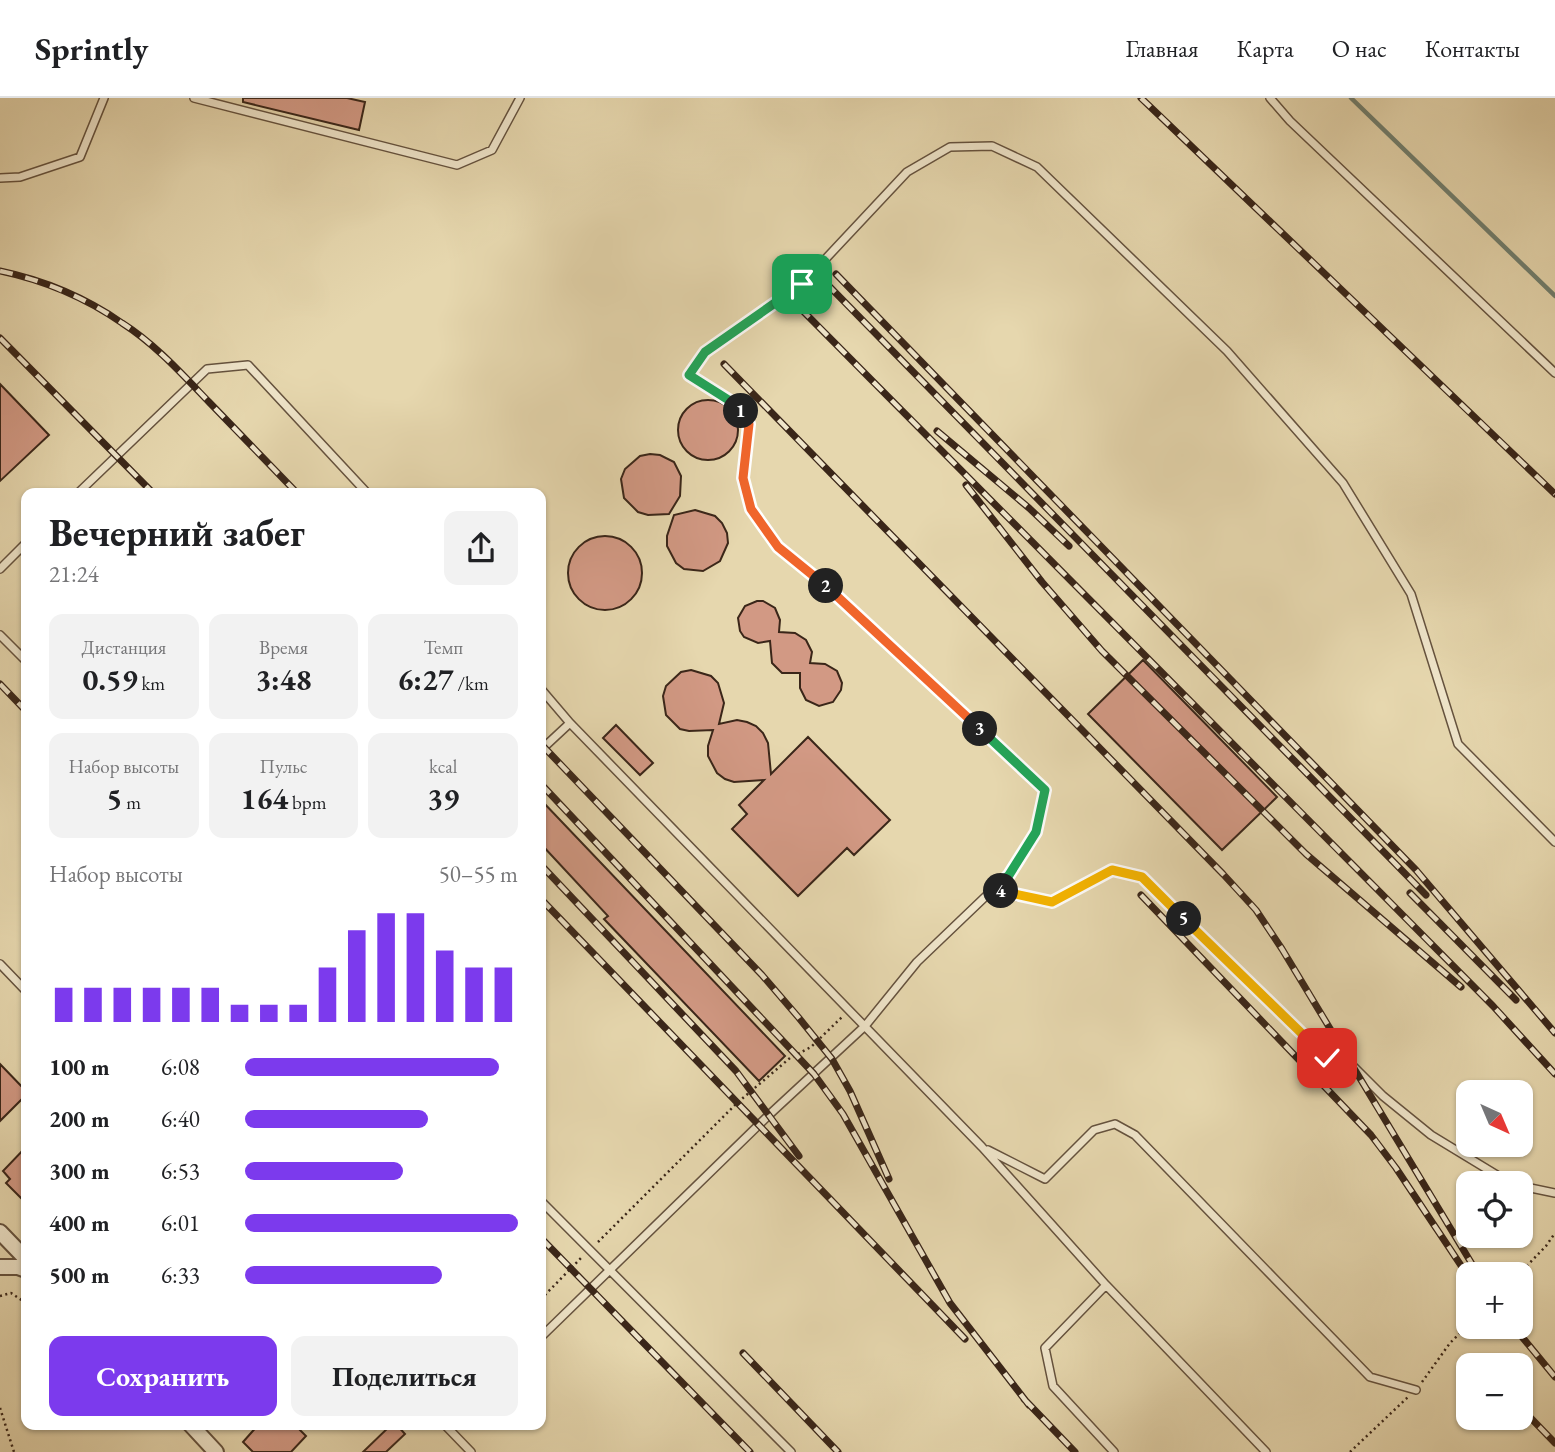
<!DOCTYPE html>
<html lang="ru">
<meta charset="utf-8">
<style>
body{margin:0;font-family:"EB Garamond",serif;background:#f2f2f2;color:#202124;height:100vh;display:flex;flex-direction:column;font-size:26px;white-space:nowrap}
*{box-sizing:border-box;margin:0}
p{font-size:23px;color:#757577}
.icon{flex:none;width:38px;height:38px;fill:none;stroke:currentColor;stroke-width:2;stroke-linecap:round;stroke-linejoin:round}
.map{position:relative;flex:1;overflow:hidden}
.drawer{position:absolute;left:21px;top:390px;width:525px;height:942px;display:flex;flex-direction:column;background:#fff;border-radius:14px;box-shadow:0 2px 5px #0004}
.drawer>*{flex:none}
.needle{width:46px;rotate:136deg}
.fabs{position:absolute;left:1456px;top:982px;display:grid;gap:14px}
.fabs a{display:grid;place-items:center;width:77px;height:77px;border-radius:14px;background:#fff;box-shadow:0 2px 5px #0004;font-size:35px}
.pin{position:absolute;display:grid;place-items:center;width:60px;height:60px;color:#fff;margin:-30px;border-radius:14px;box-shadow:0 4px 10px #0006}
.km{position:absolute;width:35px;height:35px;margin:-18px;border-radius:50%;background:#222;color:#fff;font-size:19px;line-height:35px;text-align:center}
.round{display:grid;place-items:center;flex:none;width:74px;height:74px;border-radius:14px;background:#f2f2f2}
.headline{display:flex;align-items:center;justify-content:space-between;height:119px;padding:0 28px}
h1{font-size:38px;font-weight:700;line-height:52px}
.metrics{display:grid;grid-template-columns:repeat(3,1fr);gap:10px;height:119px;padding:7px 28px}
.metrics div{display:grid;align-content:center;border-radius:14px;background:#f2f2f2;text-align:center}
.metrics b{font-size:30px;font-weight:700}
.metrics small{font-size:19px;font-weight:400}
.metrics p{font-size:19px}
.chart{height:196px;padding:14px 28px}
.chart p{display:flex;justify-content:space-between}
.chart svg{width:100%;height:126px;margin-top:7px;stroke:#7c3aed;stroke-width:6}
.button{display:flex;gap:14px;margin-top:auto;padding:14px 28px}
.button a{flex:1;height:80px;border-radius:14px;background:#7c3aed;color:#fff;font-size:28px;font-weight:700;line-height:80px;text-align:center}
.button a+a{background:#f2f2f2;color:#202124}
ul{padding:0 28px;list-style:none;font-size:23px}
li{display:grid;grid-template-columns:112px 84px 1fr;align-items:center;height:52px}
li i{height:18px;border-radius:9px;background:#7c3aed}
header{display:flex;align-items:center;gap:42px;box-sizing:border-box;height:98px;padding:0 35px;background:#fff;border-bottom:2px solid #e0e0e0}
header strong{font-size:33px}
nav{display:flex;gap:38px;margin-inline-start:auto;font-size:24px}
.map>svg:first-child{display:block}
</style>
<header>
<strong>Sprintly</strong>
<nav><a>Главная</a><a>Карта</a><a>О нас</a><a>Контакты</a></nav>
</header>
<div class="map">
<svg width="1555" height="1354" viewBox="0 0 1555 1354">
<rect width="100%" height="100%" fill="#e6d7ae"/>
<filter id="stains"><feTurbulence type="fractalNoise" baseFrequency=".00286" numOctaves="4"/><feColorMatrix values="0 0 0 0 .2 0 0 0 0 .09 0 0 0 0 .02 0 0 0 .5 -.17"/></filter>
<radialGradient id="worn" r=".72"><stop offset=".6" stop-color="#630" stop-opacity="0"/><stop offset="1" stop-color="#630" stop-opacity=".3"/></radialGradient>
<g fill="none" stroke-linecap="round" stroke-linejoin="round">
<path stroke="#717f6f" stroke-width="4.5" d="M 1351,0 L 1555,198"/>
</g>
<path fill="#d29984" stroke="#3a2619" stroke-width="2" d="M 243,0 L 347,0 L 365,4 L 359,32 L 243,4 Z
M 0,286 L 49,337 L 0,383 Z
M678 332a30 30 0 1 1 60 0a30 30 0 1 1-60 0Z
M 650,356 L 660,357 L 674,364 L 681,378 L 680,398 L 669,416 L 648,417 L 638,414 L 624,400 L 621,381 L 625,371 L 640,358 Z
M 695,412 L 715,418 L 722,425 L 727,435 L 728,445 L 720,463 L 703,473 L 684,471 L 676,465 L 667,448 L 667,438 L 674,417 Z
M568 475a37 37 0 1 1 74 0a37 37 0 1 1-74 0Z
M 757,503 L 763,503 L 775,510 L 780,522 L 779,534 L 795,535 L 806,542 L 812,554 L 810,565 L 825,566 L 837,573 L 842,585 L 841,592 L 833,604 L 819,608 L 806,602 L 800,590 L 800,575 L 782,575 L 772,565 L 770,543 L 758,545 L 744,539 L 740,533 L 738,520 L 745,508 Z
M 1143,562 L 1277,699 L 1222,752 L 1088,616 Z
M 691,572 L 711,578 L 718,585 L 724,605 L 719,626 L 737,622 L 747,624 L 756,628 L 763,635 L 768,645 L 771,676 L 808,639 L 890,722 L 854,757 L 847,750 L 798,798 L 732,731 L 747,716 L 739,707 L 764,682 L 734,684 L 725,681 L 717,675 L 708,658 L 708,648 L 713,632 L 689,633 L 680,631 L 666,617 L 663,598 L 666,588 L 681,574 Z
M 616,627 L 653,665 L 640,677 L 603,640 Z
M 541,702 L 785,958 L 759,983 L 604,821 L 608,818 L 541,746 Z
M 0,966 L 26,993 L 26,997 L 0,1023 Z
M 26,1049 L 26,1105 L 6,1085 L 10,1081 L 3,1073 Z
M 259,1326 L 294,1326 L 306,1338 L 291,1354 L 253,1354 L 243,1344 Z
M 392,1326 L 396,1326 L 405,1336 L 386,1354 L 363,1354 Z"/>
<g fill="none" stroke-linecap="round" stroke-linejoin="round">
<defs>
<path id="lane" d="M 194,0 L 457,67 L 492,52 L 520,0
M 1270,0 L 1290,23 L 1555,275
M 0,80 L 20,79 L 80,59 L 104,0
M 77,396 L 207,271 L 248,267 L 368,396
M 0,471 L 26,445
M 0,537 L 26,563
M 541,591 L 570,625 L 982,1049 L 1106,1187 L 1266,1354
M 541,652 L 570,625
M 994,791 L 1016,798 L 1052,804 L 1112,772 L 1142,779 L 1334,966 L 1350,965 L 1383,998 L 1431,1037 L 1510,1085
M 0,866 L 26,893
M 988,1052 L 1045,1081 L 1094,1032 L 1115,1026 L 1135,1037 L 1370,1279 L 1416,1292
M 1521,1088 L 1555,1095
M 541,1103 L 791,1354
M 1106,1187 L 1045,1250 L 1053,1288 L 1114,1354
M 541,1239 L 770,1016 L 865,928 L 917,864 L 1008,777 L 1036,734 L 1045,692 L 822,485 L 778,448 L 751,411 L 743,380 L 749,326 L 738,308 L 689,277 L 705,254 L 802,186 L 907,74 L 950,49 L 992,48 L 1037,69 L 1227,253 L 1343,385 L 1411,496 L 1458,646 L 1555,744
M 444,1326 L 471,1354"/>
<path id="street" d="M 0,1134 L 26,1161
M 0,1169 L 18,1169 L 26,1172
M 190,1326 L 216,1354"/>
</defs>
<use href="#lane" stroke="#65523e" stroke-width="10"/>
<use href="#street" stroke="#65523e" stroke-width="18"/>
<path stroke="#3a2619" stroke-width="2.5" stroke-dasharray="2 3.5" stroke-linecap="butt" d="M 598,1144 L 737,1005 L 790,960 L 811,949 L 842,919
M 1519,1176 L 1546,1148 L 1555,1135
M 0,1198 L 11,1195 L 26,1205
M 541,1201 L 583,1158
M 1422,1284 L 1450,1245 L 1468,1227
M 0,1310 L 14,1354
M 1350,1354 L 1408,1299"/>
<use href="#lane" stroke="#efe5ca" stroke-width="7"/>
<use href="#street" stroke="#efe5ca" stroke-width="14"/>
<defs>
<path id="rail" d="M 1141,0 L 1555,396
M 0,173 C 43,182 86,200 122,225 C 155,246 181,275 209,304 C 238,334 268,365 298,396
M 836,176 L 1416,772 L 1555,935
M 826,185 L 1426,797
M 800,210 L 1493,908 L 1555,976
M 0,240 L 154,396
M 724,266 L 1223,776 L 1256,812 L 1282,851 L 1478,1176
M 937,333 L 1029,410 L 1069,448
M 966,387 L 1042,484 L 1102,553 L 1306,756 L 1461,889
M 0,586 L 26,613
M 541,646 L 762,877 L 799,920 L 832,961 L 850,993 L 889,1081
M 541,686 L 814,976 L 843,1016 L 950,1205 L 1029,1307
M 541,767 L 736,973 L 799,1058
M 1410,795 L 1516,902
M 1141,797 L 1371,1037 L 1396,1070 L 1468,1178
M 541,801 L 965,1241
M 541,1140 L 750,1354
M 1513,1228 L 1555,1279
M 743,1255 L 838,1354
M 1024,1301 L 1075,1354
M 1521,1310 L 1555,1345"/>
</defs>
<use href="#rail" stroke="#3a2619" stroke-width="7"/>
<use href="#rail" stroke="#efe5ca" stroke-width="4.5" stroke-dasharray="13" stroke-linecap="butt"/>
</g>
<g fill="none" stroke-linecap="round" stroke-linejoin="round">
<defs>
<path id="split-1" d="M 741,313 L 738,308 L 689,277 L 705,254 L 802,186"/>
<path id="split-2" d="M 741,313 L 749,326 L 743,380 L 751,411 L 778,449 L 826,488"/>
<path id="split-3" d="M 826,488 L 980,631"/>
<path id="split-4" d="M 980,631 L 1045,692 L 1036,734 L 1009,777 L 994,791 L 1001,793"/>
<path id="split-5" d="M 1001,793 L 1052,804 L 1112,772 L 1142,779 L 1184,821"/>
<path id="split-6" d="M 1184,821 L 1327,960"/>
</defs>
<use href="#split-1" stroke="#fff" stroke-width="14"/>
<use href="#split-2" stroke="#fff" stroke-width="14"/>
<use href="#split-3" stroke="#fff" stroke-width="14"/>
<use href="#split-4" stroke="#fff" stroke-width="14"/>
<use href="#split-5" stroke="#fff" stroke-width="14"/>
<use href="#split-6" stroke="#fff" stroke-width="14"/>
<use href="#split-1" stroke="#22a559" stroke-width="9"/>
<use href="#split-2" stroke="#f0652b" stroke-width="9"/>
<use href="#split-3" stroke="#f0652b" stroke-width="9"/>
<use href="#split-4" stroke="#22a559" stroke-width="9"/>
<use href="#split-5" stroke="#f5b400" stroke-width="9"/>
<use href="#split-6" stroke="#f5b400" stroke-width="9"/>
</g>
<rect width="100%" height="100%" filter="url(#stains)"/>
<rect width="100%" height="100%" fill="url(#worn)"/>
</svg>
<div class="fabs">
<a><svg class="needle" viewBox="-14 -14 28 28"><path d="M0-13l5 13h-10z" fill="#e53935"/><path d="M0 13l5-13h-10z" fill="#757577"/></svg></a>
<a><svg class="icon" aria-label="locate" viewBox="0 0 24 24"><circle cx="12" cy="12" r="6"/><path d="M12 2v4M12 18v4M2 12h4M18 12h4"/></svg></a>
<a>+</a>
<a>−</a>
</div>
<div class="pin" style="left:802px;top:186px;background:#1e9e55"><svg class="icon" aria-label="arrive" viewBox="0 0 24 24"><path d="M6 21V4h12l-3 4 3 4H6"/></svg></div>
<div class="pin" style="left:1327px;top:960px;background:#d93025"><svg class="icon" aria-label="check" viewBox="0 0 24 24"><path d="M5 12l5 5 9-10"/></svg></div>
<b class="km" style="left:741px;top:313px">1</b>
<b class="km" style="left:826px;top:488px">2</b>
<b class="km" style="left:980px;top:631px">3</b>
<b class="km" style="left:1001px;top:793px">4</b>
<b class="km" style="left:1184px;top:821px">5</b>
<section class="drawer">
<div class="headline"><div><h1>Вечерний забег</h1><p>21:24</p></div><a class="round"><svg class="icon" aria-label="share" viewBox="0 0 24 24"><path d="M12 15V3M7 8l5-5 5 5M5 13v7h14v-7"/></svg></a></div>
<div class="metrics">
<div><p>Дистанция</p><b>0.59<small> km</small></b></div>
<div><p>Время</p><b>3:48</b></div>
<div><p>Темп</p><b>6:27<small> /km</small></b></div>
</div>
<div class="metrics">
<div><p>Набор высоты</p><b>5<small> m</small></b></div>
<div><p>Пульс</p><b>164<small> bpm</small></b></div>
<div><p>kcal</p><b>39</b></div>
</div>
<div class="chart"><p><span>Набор высоты</span>50–55 m</p>
<svg viewBox="0 0 160 44" preserveAspectRatio="none"><path d="M5 44V32M15 44V32M25 44V32M35 44V32M45 44V32M55 44V32M65 44V38M75 44V38M85 44V38M95 44V25M105 44V12M115 44V6M125 44V6M135 44V19M145 44V25M155 44V25"/></svg>
</div>
<ul>
<li><b>100 m</b>6:08<i style="width:93%"></i></li>
<li><b>200 m</b>6:40<i style="width:67%"></i></li>
<li><b>300 m</b>6:53<i style="width:58%"></i></li>
<li><b>400 m</b>6:01<i style="width:100%"></i></li>
<li><b>500 m</b>6:33<i style="width:72%"></i></li>
</ul>
<div class="button"><a>Сохранить</a><a>Поделиться</a></div>
</section>
</div>
